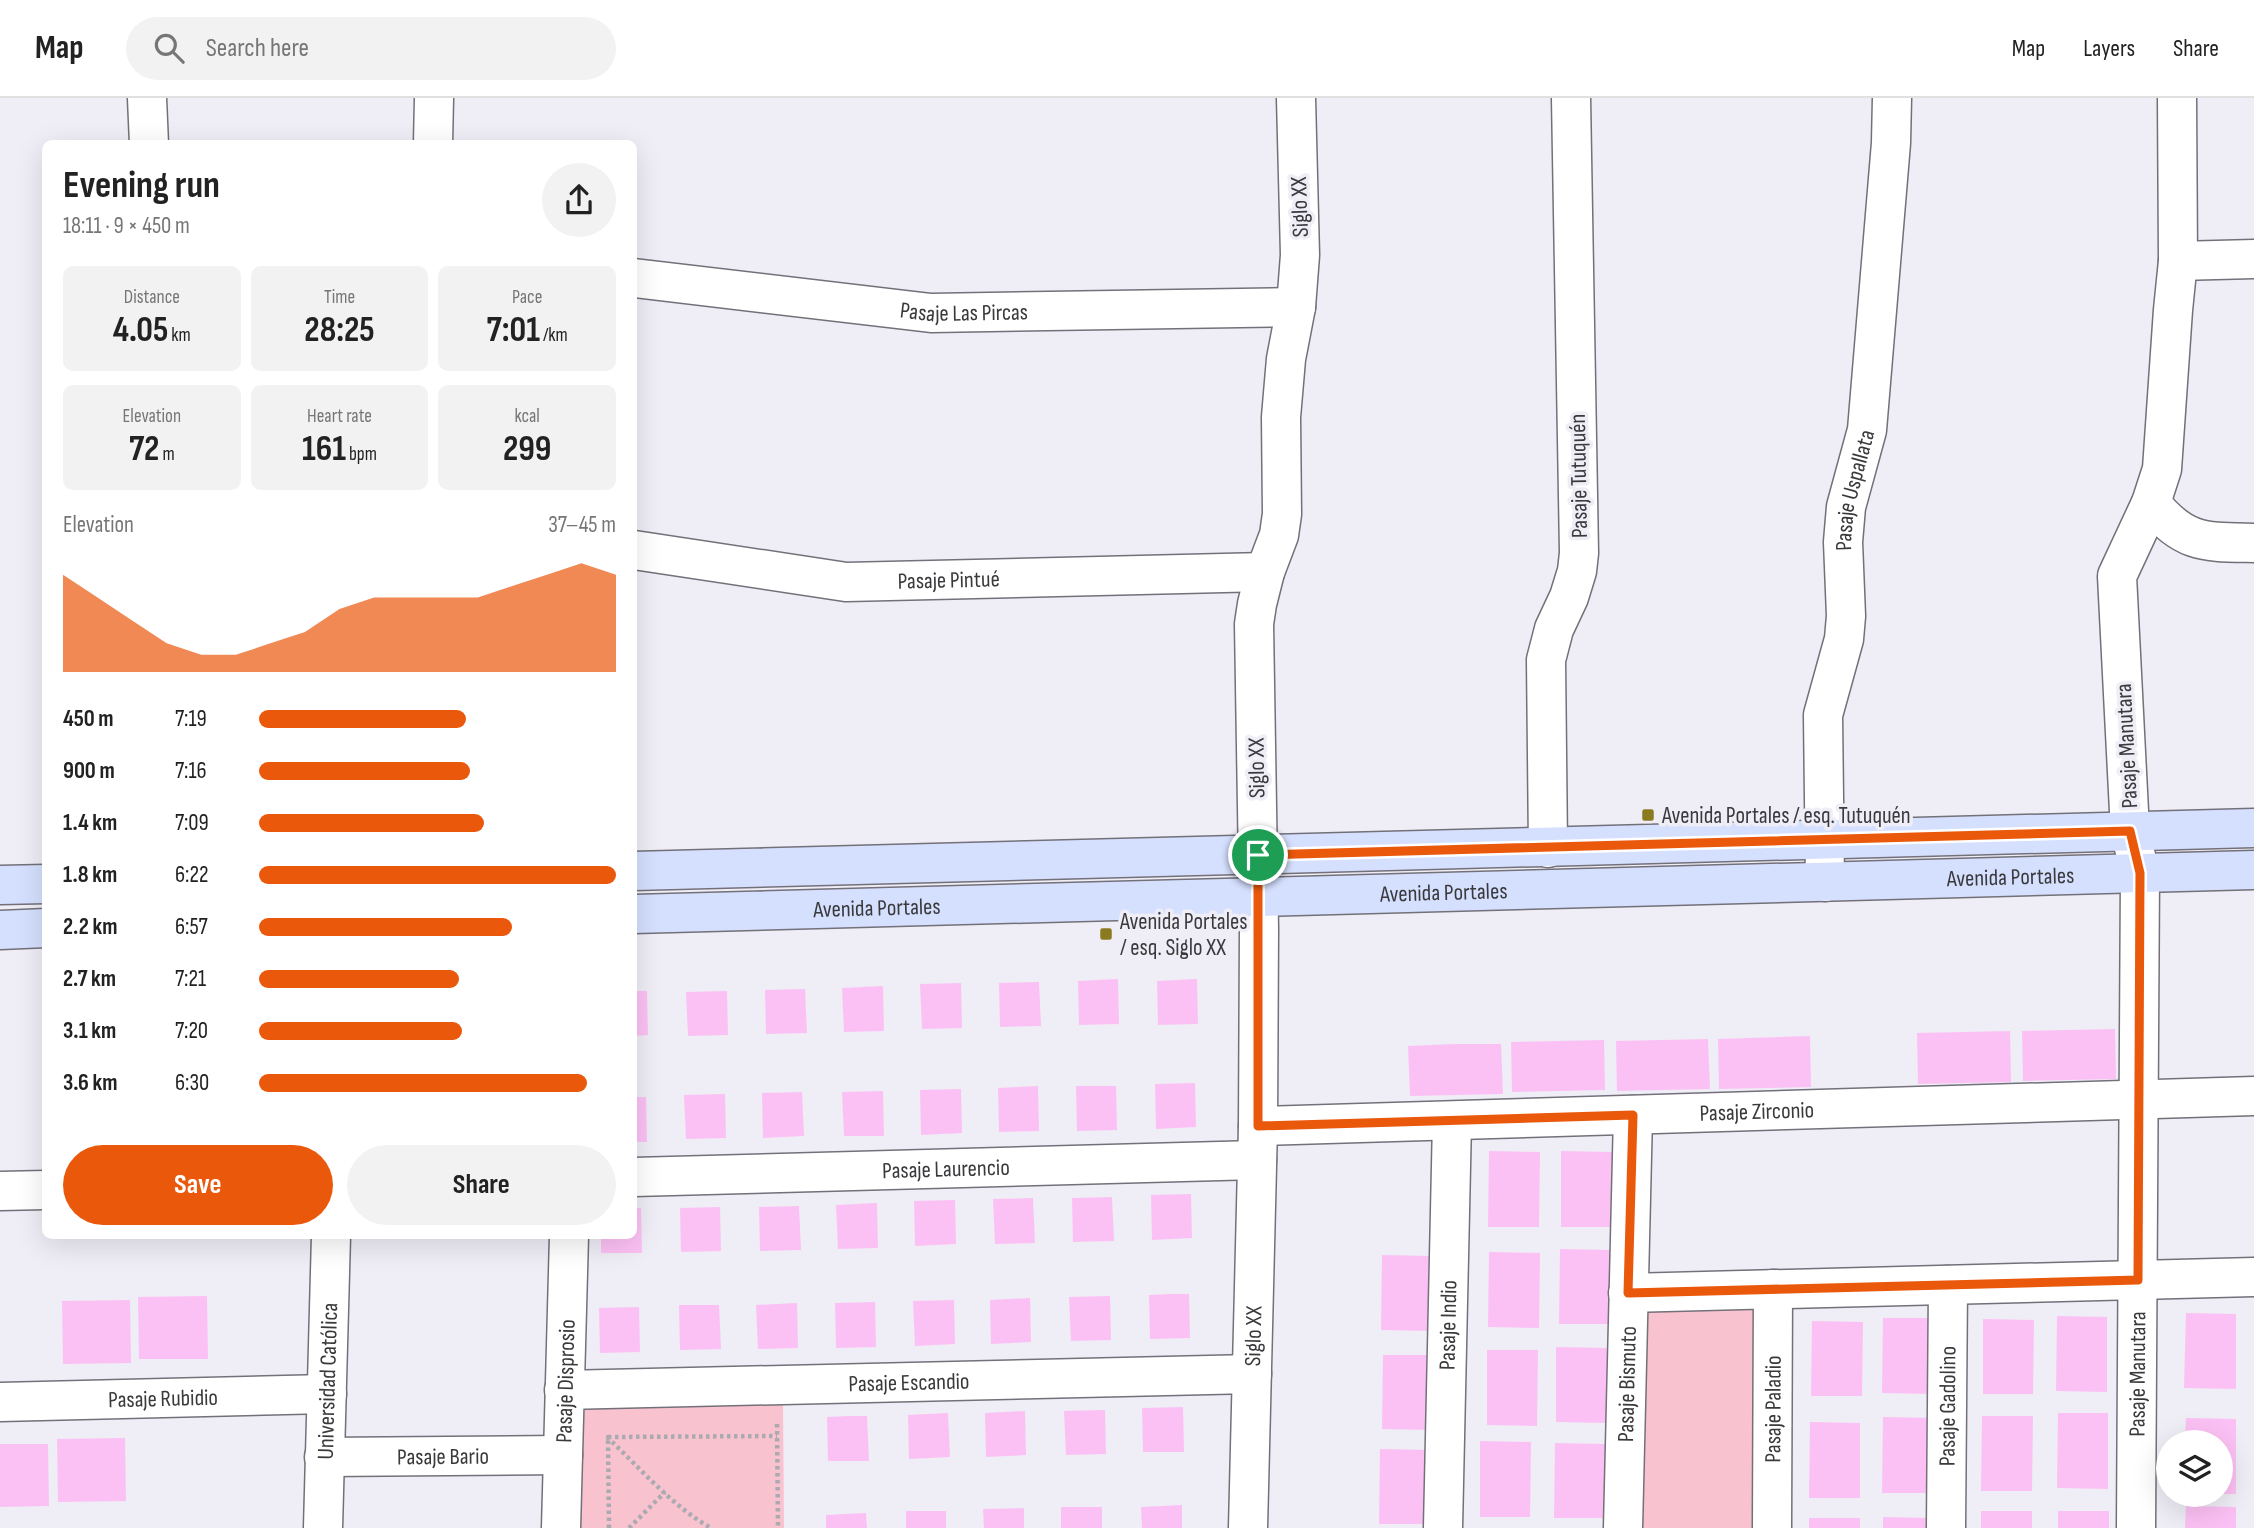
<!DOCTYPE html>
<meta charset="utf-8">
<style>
body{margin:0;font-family:"Sofia Sans Condensed",sans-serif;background:#f2f2f2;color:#222;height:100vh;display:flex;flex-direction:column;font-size:26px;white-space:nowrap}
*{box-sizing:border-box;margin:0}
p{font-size:23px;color:#767676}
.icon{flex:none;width:38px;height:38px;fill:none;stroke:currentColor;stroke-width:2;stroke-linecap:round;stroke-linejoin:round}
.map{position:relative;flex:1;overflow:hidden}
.drawer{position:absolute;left:42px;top:42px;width:595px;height:1099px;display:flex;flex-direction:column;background:#fff;border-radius:10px;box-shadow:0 7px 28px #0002}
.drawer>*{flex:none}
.buttons{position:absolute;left:2156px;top:1332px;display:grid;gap:14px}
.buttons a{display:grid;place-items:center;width:77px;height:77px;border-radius:50%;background:#fff;box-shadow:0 7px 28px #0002;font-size:35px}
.pin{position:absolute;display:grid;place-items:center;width:60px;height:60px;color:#fff;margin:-30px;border:4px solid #fff;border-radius:50%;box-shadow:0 2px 7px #0007}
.round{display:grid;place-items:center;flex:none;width:74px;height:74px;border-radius:37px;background:#f2f2f2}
.overview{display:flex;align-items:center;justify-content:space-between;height:119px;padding:0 21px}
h1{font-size:38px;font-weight:700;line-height:52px}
.figures{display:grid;grid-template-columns:repeat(3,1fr);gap:10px;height:119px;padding:7px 21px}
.figures div{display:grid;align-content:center;border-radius:10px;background:#f2f2f2;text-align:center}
.figures b{font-size:35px;font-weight:700}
.figures small{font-size:19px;font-weight:400}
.figures p{font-size:19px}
.chart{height:196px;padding:14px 21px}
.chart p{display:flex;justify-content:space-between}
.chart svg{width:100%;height:126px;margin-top:7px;fill:#ea580c;opacity:.7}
.action{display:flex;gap:14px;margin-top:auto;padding:14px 21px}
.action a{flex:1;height:80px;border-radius:42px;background:#ea580c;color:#fff;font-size:28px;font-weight:700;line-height:80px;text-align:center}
.action a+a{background:#f2f2f2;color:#222}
ul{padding:0 21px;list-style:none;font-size:23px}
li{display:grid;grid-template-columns:112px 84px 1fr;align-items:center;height:52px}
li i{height:18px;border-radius:9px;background:#ea580c}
header{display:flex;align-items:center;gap:42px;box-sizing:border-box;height:98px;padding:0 35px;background:#fff;border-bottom:2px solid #e0e0e0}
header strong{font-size:33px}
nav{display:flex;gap:38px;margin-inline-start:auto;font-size:24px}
.search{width:490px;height:63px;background:#f2f2f2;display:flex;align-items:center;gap:18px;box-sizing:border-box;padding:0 24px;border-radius:38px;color:#767676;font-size:26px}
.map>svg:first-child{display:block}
</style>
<header>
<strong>Map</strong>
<div class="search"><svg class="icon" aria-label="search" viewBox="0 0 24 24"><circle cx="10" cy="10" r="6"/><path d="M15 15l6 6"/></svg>Search here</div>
<nav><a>Map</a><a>Layers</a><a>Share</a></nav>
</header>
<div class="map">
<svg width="2254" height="1430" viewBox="0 0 2254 1430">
<rect width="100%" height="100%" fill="#efedf6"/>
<path fill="#f9c2cf" d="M 1642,1210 L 1758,1210 L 1759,1430 L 1642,1430 Z
M 783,1307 L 784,1430 L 575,1430 L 574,1309 Z"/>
<path fill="#fcc1f4" d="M 1118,881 L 1119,926 L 1079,927 L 1078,883 Z
M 1197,881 L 1198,926 L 1158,927 L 1157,883 Z
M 1039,884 L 1041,928 L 1000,929 L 999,885 Z
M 961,885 L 962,930 L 922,931 L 920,886 Z
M 883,888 L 884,933 L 844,934 L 842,890 Z
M 805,891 L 807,935 L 766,936 L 765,892 Z
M 634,893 L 647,893 L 648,937 L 634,938 Z
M 727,893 L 728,937 L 688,938 L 686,894 Z
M 2115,931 L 2116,981 L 2023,983 L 2022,933 Z
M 2010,933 L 2011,984 L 1918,986 L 1917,935 Z
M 1810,938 L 1811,989 L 1719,991 L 1718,941 Z
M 1708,941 L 1710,991 L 1617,993 L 1616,943 Z
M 1604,942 L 1605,992 L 1512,994 L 1511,944 Z
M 1455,946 L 1501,946 L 1503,996 L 1410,998 L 1408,948 Z
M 1195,985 L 1196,1029 L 1156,1031 L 1155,986 Z
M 1038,988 L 1039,1033 L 999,1034 L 998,990 Z
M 1076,988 L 1116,988 L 1117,1032 L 1077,1033 Z
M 961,991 L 962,1035 L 921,1037 L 920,992 Z
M 883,993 L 884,1038 L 844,1038 L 842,994 Z
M 802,994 L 804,1038 L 763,1040 L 762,995 Z
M 725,996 L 726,1040 L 686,1041 L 684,997 Z
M 634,999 L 646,999 L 647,1044 L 634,1044 Z
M 1489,1053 L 1540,1054 L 1539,1129 L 1488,1129 Z
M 1561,1053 L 1612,1054 L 1611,1129 L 1561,1129 Z
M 1191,1096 L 1192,1140 L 1152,1142 L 1151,1097 Z
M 1112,1099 L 1114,1143 L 1073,1144 L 1072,1100 Z
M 1033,1100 L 1035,1145 L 995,1146 L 993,1101 Z
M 955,1102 L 956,1146 L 915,1148 L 914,1103 Z
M 877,1105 L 878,1150 L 838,1151 L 836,1107 Z
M 799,1108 L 801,1152 L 760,1153 L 759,1109 Z
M 720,1109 L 721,1153 L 681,1154 L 680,1110 Z
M 634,1110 L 641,1110 L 642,1155 L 601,1155 L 601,1138 L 634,1138 Z
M 1560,1151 L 1610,1152 L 1610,1226 L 1559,1226 Z
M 1489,1154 L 1540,1155 L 1539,1230 L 1488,1229 Z
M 1382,1157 L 1432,1158 L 1432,1233 L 1381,1232 Z
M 1170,1196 L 1189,1196 L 1190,1240 L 1150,1241 L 1149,1197 Z
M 207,1198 L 208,1261 L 139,1261 L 138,1199 Z
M 1110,1198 L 1111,1242 L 1071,1243 L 1069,1199 Z
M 1030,1200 L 1031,1244 L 991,1246 L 990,1202 Z
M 130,1202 L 131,1265 L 63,1266 L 62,1203 Z
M 954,1202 L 955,1246 L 915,1248 L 913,1203 Z
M 875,1204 L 876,1249 L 836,1250 L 835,1205 Z
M 797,1205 L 798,1250 L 758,1251 L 756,1207 Z
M 679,1207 L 719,1207 L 721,1251 L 680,1252 Z
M 639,1209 L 640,1254 L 600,1255 L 599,1210 Z
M 2186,1215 L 2236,1216 L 2236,1291 L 2184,1290 Z
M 2057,1218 L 2107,1219 L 2107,1294 L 2056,1293 Z
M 1883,1220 L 1934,1220 L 1933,1296 L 1882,1295 Z
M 1983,1221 L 2034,1222 L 2033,1296 L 1983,1296 Z
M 1812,1223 L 1863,1224 L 1862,1298 L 1811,1298 Z
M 1556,1249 L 1607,1250 L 1607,1325 L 1556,1324 Z
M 1487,1252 L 1538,1252 L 1537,1328 L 1487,1327 Z
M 1383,1257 L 1433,1257 L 1433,1332 L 1382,1331 Z
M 1183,1309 L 1184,1354 L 1143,1354 L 1142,1310 Z
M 1105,1312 L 1106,1356 L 1066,1357 L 1064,1313 Z
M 1025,1313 L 1026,1357 L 986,1359 L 985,1315 Z
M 948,1315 L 950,1359 L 909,1361 L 908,1317 Z
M 2058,1315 L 2108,1315 L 2108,1391 L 2057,1390 Z
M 848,1318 L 867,1318 L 869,1363 L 828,1363 L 827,1319 Z
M 1982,1318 L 2033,1318 L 2032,1393 L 1981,1393 Z
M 1883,1319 L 1934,1320 L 1933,1395 L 1882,1395 Z
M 2186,1320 L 2236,1321 L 2236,1396 L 2221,1396 L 2221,1344 L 2185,1344 Z
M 1810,1324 L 1860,1325 L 1860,1400 L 1809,1400 Z
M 125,1340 L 126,1403 L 58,1404 L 57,1341 Z
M 1480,1343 L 1531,1344 L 1530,1419 L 1480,1419 Z
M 1555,1345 L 1605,1346 L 1605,1420 L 1554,1420 Z
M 0,1346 L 48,1346 L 49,1408 L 0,1409 Z
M 1380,1351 L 1430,1352 L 1430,1426 L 1379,1426 Z
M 1182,1407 L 1182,1430 L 1142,1430 L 1141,1409 Z
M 2186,1408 L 2236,1409 L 2236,1430 L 2185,1430 Z
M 1061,1409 L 1102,1409 L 1102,1430 L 1061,1430 Z
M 1024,1410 L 1024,1430 L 984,1430 L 983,1411 Z
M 906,1413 L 946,1413 L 946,1430 L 906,1430 Z
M 1981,1413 L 2032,1413 L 2032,1430 L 1981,1430 Z
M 2058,1413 L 2109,1413 L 2109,1430 L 2058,1430 Z
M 866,1415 L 867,1430 L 826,1430 L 826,1417 Z
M 1883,1419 L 1934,1420 L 1934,1430 L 1883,1430 Z
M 1809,1420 L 1860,1420 L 1860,1430 L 1809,1430 Z"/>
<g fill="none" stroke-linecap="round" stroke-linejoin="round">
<defs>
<g id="street">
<path d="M 147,0 L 149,46"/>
<path d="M 433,46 L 434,0"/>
<path d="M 2178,163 L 2254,161"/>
<path id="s1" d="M 634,180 L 931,215 L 1296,209"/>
<path d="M 2151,405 C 2184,446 2204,444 2254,445"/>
<path id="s2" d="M 634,452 L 846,484 L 1265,474"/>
<path d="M 1548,750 L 1546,562 L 1554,531 L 1569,499 L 1577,473 L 1579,455 L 1571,0"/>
<path id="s3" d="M 1825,784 L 1823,617 L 1844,541 L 1846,518 L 1843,444 L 1846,409 L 1867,332 L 1891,45 L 1892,0"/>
<path id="s4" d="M 1258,1028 L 2254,998"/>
<path id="s5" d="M 634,1079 L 1257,1062"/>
<path d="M 0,1093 L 46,1092"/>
<path d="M 1628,1195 L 2254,1179"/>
<path id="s6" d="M 564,1292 L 1252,1276"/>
<path id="s7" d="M 0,1304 L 327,1296"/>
<path id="s8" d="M 324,1359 L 563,1357"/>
<path id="s9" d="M 323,1430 L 331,1138"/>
<path id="s10" d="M 561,1430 L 569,1138"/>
<path id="s11" d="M 1248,1430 L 1258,1028 L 1259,831 L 1254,526 L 1257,506 L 1265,474 L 1279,437 L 1282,416 L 1281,319 L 1286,261 L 1296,209 L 1300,157 L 1296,0"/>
<path id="s12" d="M 1443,1430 L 1452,1023"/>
<path id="s13" d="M 1623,1430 L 1633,1017"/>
<path id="s14" d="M 1772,1430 L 1773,1191"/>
<path id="s15" d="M 1946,1430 L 1948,1187"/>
<path id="s16" d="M 2136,1430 L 2140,775 L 2130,733 L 2117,478 L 2151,405 L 2162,371 L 2173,212 L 2178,163 L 2177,0"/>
</g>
<g id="secondary">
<path d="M 634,773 L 2254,730"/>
<path d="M 0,787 L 46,786"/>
<path id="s17" d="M 634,816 L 2254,772"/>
<path d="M 0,832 L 46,830"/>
</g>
</defs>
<use href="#street" stroke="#737079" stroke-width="41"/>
<use href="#secondary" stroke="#737079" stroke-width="41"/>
<path stroke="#abaab0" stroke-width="4.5" stroke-dasharray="3.5 3.5" stroke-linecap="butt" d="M 777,1326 L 778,1430
M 607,1339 C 640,1370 672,1408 711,1430
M 609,1430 L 608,1339 L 777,1338
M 629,1430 L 665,1394"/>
<use href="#street" stroke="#fff" stroke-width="38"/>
<use href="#secondary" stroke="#d5e0fe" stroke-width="38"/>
</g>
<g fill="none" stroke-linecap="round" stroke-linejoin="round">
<defs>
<path id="route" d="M 2130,733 L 2140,775 L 2138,1182 L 1628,1195 L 1633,1017 L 1258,1028 L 1258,757 Z"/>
</defs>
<use href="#route" stroke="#fff" stroke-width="14"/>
<use href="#route" stroke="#ea580c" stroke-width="9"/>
</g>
<g fill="#8b7a20" stroke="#efedf6" stroke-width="2.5">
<rect x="1641" y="710" width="14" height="14" rx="3.5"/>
<rect x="1099" y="829" width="14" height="14" rx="3.5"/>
</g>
<g text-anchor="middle" stroke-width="7" stroke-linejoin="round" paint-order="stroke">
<g font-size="23" fill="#3a393c" stroke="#efedf6">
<text transform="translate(1299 109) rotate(-92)" y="8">Siglo XX</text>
<text dy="8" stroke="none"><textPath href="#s1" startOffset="332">Pasaje Las Pircas</textPath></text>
<text transform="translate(1578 378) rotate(-91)" y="8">Pasaje Tutuquén</text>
<text dy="8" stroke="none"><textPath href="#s3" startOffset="396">Pasaje Uspallata</textPath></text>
<text dy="8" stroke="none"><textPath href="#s2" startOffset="317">Pasaje Pintué</textPath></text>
<text transform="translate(2126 648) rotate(-93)" y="8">Pasaje Manutara</text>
<text transform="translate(1256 670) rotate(-91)" y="8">Siglo XX</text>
<text dy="8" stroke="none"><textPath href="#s17" startOffset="1377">Avenida Portales</textPath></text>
<text dy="8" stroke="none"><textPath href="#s17" startOffset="810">Avenida Portales</textPath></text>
<text dy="8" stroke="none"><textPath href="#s17" startOffset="243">Avenida Portales</textPath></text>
<text dy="8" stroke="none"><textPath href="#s4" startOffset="499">Pasaje Zirconio</textPath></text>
<text dy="8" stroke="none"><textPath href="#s5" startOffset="312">Pasaje Laurencio</textPath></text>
<text dy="8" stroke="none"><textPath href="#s12" startOffset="203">Pasaje Indio</textPath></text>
<text dy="8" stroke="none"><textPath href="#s11" startOffset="192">Siglo XX</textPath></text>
<text dy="8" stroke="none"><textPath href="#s16" startOffset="154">Pasaje Manutara</textPath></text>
<text dy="8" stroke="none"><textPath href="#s6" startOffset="345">Pasaje Escandio</textPath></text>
<text dy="8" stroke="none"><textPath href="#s9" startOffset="147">Universidad Católica</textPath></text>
<text dy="8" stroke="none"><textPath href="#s10" startOffset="147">Pasaje Disprosio</textPath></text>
<text dy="8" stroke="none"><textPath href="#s13" startOffset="144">Pasaje Bismuto</textPath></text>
<text dy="8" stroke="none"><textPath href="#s7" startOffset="163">Pasaje Rubidio</textPath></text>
<text dy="8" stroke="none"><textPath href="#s15" startOffset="122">Pasaje Gadolino</textPath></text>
<text dy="8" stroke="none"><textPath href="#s14" startOffset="119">Pasaje Paladio</textPath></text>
<text dy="8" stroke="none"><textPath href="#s8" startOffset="119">Pasaje Bario</textPath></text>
</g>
<g font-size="23" fill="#3a393c" stroke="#efedf6" text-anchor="start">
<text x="1662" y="725">Avenida Portales / esq. Tutuquén</text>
<text x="1120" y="831">Avenida Portales<tspan x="1120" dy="26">/ esq. Siglo XX</tspan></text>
</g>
</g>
</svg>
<div class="buttons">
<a><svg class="icon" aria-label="layers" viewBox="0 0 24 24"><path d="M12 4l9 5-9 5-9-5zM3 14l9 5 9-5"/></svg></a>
</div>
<div class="pin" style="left:1258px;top:757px;background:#1e9e55"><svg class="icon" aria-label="arrive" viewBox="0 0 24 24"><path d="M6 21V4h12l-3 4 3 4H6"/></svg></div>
<section class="drawer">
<div class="overview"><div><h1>Evening run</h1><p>18:11 · 9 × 450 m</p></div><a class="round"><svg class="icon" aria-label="share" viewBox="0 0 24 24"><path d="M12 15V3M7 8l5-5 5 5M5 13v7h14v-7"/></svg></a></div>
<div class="figures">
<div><p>Distance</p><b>4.05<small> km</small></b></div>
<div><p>Time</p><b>28:25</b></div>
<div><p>Pace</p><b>7:01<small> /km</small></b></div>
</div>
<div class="figures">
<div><p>Elevation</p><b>72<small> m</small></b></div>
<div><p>Heart rate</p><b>161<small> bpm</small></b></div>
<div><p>kcal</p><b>299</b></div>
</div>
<div class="chart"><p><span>Elevation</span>37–45 m</p>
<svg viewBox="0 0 160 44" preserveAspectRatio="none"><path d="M0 44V10L10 18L20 26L30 34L40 38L50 38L60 34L70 30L80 22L90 18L100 18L110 18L120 18L130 14L140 10L150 6L160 10V44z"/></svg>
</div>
<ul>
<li><b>450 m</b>7:19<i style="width:58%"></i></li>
<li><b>900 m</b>7:16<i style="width:59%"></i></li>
<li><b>1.4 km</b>7:09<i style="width:63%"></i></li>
<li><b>1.8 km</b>6:22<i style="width:100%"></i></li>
<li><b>2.2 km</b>6:57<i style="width:71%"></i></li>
<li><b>2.7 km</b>7:21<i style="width:56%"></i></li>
<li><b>3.1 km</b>7:20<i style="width:57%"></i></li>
<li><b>3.6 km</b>6:30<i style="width:92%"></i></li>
</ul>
<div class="action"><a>Save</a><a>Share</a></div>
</section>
</div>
